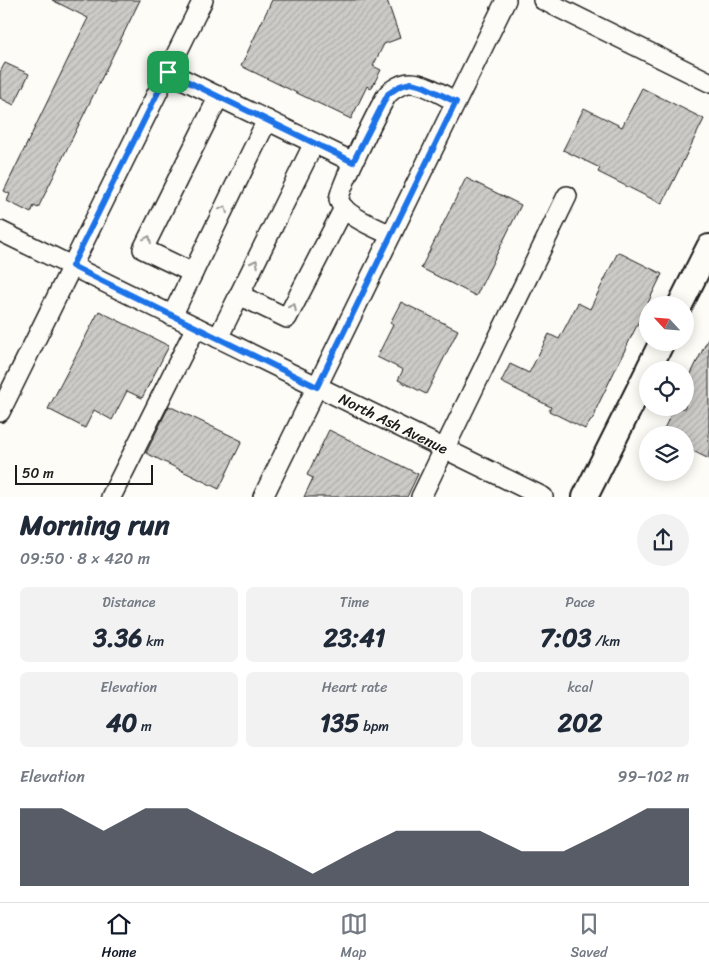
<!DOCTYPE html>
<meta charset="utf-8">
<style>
body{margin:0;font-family:Sriracha,sans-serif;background:#f2f2f3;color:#1f2937;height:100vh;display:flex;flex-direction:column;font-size:19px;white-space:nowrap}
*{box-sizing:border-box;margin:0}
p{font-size:16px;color:#747a83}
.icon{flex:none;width:28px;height:28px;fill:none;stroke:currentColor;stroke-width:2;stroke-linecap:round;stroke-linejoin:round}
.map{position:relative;height:497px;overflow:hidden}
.drawer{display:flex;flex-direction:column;background:#fff;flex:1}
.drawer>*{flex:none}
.needle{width:32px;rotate:296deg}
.controls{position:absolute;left:639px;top:296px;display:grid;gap:10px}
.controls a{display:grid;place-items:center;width:55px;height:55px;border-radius:50%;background:#fff;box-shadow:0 2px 12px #0003;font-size:25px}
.scale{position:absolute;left:15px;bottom:12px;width:138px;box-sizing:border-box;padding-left:5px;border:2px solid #1c1c1c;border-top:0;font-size:14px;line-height:18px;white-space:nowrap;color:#1c1c1c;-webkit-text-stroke:4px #fdfcf7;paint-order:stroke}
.pin{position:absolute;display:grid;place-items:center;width:42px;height:42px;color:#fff;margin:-21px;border-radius:10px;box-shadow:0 2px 8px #0006}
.round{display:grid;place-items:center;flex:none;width:52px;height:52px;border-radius:26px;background:#f2f2f3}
.summary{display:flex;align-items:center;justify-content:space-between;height:85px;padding:0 20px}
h1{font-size:28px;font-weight:700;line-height:38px}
.figures{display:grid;grid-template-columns:repeat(3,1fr);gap:8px;height:85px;padding:5px 20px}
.figures div{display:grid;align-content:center;border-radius:8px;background:#f2f2f3;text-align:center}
.figures b{font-size:25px;font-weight:700}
.figures small{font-size:14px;font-weight:400}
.figures p{font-size:14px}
.chart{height:140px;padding:10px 20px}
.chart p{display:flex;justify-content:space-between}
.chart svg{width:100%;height:90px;margin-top:5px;fill:#111827;opacity:.7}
.tab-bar{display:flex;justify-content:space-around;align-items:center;height:70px;border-top:1px solid #e0e1e3;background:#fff;font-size:14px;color:#747a83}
.tab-bar a{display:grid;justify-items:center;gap:2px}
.tab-bar .on{color:#111827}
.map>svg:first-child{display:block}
</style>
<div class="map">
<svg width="709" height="497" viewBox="0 0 709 497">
<defs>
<pattern id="building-hatch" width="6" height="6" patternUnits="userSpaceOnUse" patternTransform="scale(1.25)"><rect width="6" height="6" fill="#cccbc8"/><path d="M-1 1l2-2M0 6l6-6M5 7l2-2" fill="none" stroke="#afaeab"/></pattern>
</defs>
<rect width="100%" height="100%" fill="#fdfcf7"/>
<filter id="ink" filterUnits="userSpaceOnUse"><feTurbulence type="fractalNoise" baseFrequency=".02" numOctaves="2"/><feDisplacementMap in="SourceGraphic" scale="10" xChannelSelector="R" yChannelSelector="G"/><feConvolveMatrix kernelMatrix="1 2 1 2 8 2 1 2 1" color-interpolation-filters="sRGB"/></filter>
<g filter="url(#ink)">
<path fill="url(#building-hatch)" stroke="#1c1c1c" d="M 52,0 L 140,0 L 38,208 L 34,206 L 31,213 L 7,201 L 10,194 L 4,191 L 88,18 Z
M 272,0 L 387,0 L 400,38 L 384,44 L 373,66 L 381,70 L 371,89 L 367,86 L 351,119 L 241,66 Z
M 5,63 L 29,74 L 14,105 L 0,98 L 0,72 Z
M 642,88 L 704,119 L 662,204 L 598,172 L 600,168 L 563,150 L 584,108 L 622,127 Z
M 466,178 L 521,205 L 476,296 L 421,268 Z
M 618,252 L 662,274 L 597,407 L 595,415 L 585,429 L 549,411 L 551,407 L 501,382 L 510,364 L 529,373 L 549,334 L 559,339 L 578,303 L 590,309 Z
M 401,302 L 458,330 L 426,394 L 398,380 L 403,370 L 377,357 L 393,325 L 390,323 Z
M 99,311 L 169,346 L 142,398 L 127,391 L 112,420 L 94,410 L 85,428 L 48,409 Z
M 709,337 L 709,459 L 685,447 L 685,435 L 661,435 L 674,408 L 685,408 L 685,386 Z
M 169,406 L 242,441 L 219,489 L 146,453 Z
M 329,430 L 418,474 L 407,497 L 304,497 L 313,478 L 307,475 Z"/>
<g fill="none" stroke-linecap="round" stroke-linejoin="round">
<defs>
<g id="minor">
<path d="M 543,0 L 709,82"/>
<path d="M 168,72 L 353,162"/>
<path id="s1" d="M 0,231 L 543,497"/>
<path d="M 391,235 C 378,229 341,214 339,199 C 338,190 380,106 387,95 C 392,89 403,83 410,83 C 423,82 445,96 456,102"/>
<path d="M 193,273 L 143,249 L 219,96"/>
<path d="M 239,295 L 287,318 L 344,208"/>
<path d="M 172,316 L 267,120"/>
<path d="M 218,338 L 314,143"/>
<path d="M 0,412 L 203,0"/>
<path d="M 111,497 L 196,327"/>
<path d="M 263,497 L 506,0"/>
<path d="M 421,497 L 567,196"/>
</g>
<path id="major" d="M 680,305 L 709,247
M 648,370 L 662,342
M 585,497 L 648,371"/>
</defs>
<use href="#minor" stroke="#1c1c1c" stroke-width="22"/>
<use href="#major" stroke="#1c1c1c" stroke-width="28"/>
<use href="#minor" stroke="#fdfcf7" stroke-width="19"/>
<use href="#major" stroke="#fdfcf7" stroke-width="24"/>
</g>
<defs><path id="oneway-chevron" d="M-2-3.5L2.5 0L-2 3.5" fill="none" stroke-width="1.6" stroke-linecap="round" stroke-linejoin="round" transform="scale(1.25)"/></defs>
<g stroke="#989794">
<use href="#oneway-chevron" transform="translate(224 209) rotate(-64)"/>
<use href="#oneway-chevron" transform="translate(148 239) rotate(-64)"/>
<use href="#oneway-chevron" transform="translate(255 263) rotate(-63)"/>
<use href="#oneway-chevron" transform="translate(293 307) rotate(-63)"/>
</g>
</g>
<g fill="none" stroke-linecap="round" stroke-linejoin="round" filter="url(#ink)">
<defs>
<path id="route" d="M 168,72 L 353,162 L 388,94 L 400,86 L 411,83 L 423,86 L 456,102 L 317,387 L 72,266 Z"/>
</defs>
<use href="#route" stroke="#fff" stroke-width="10"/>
<use href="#route" stroke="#1a73e8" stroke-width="6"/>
</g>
<g text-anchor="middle" stroke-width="5" stroke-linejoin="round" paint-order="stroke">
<g font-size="15" fill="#1c1c1c" stroke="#fdfcf7">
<text dy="5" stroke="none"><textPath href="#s1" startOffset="438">North Ash Avenue</textPath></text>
</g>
</g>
</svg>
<div class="controls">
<a><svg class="needle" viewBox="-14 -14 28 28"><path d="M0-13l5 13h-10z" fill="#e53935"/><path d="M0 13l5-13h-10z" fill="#747a83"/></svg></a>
<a><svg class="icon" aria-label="locate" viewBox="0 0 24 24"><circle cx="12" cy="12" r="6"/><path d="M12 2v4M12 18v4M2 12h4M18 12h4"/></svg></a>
<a><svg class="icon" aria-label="layers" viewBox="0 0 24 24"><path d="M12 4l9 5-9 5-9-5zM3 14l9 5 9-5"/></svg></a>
</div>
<div class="scale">50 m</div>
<div class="pin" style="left:168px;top:72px;background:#1e9e55"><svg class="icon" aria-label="arrive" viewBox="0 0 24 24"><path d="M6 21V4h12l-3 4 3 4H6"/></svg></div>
</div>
<section class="drawer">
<div class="summary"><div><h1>Morning run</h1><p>09:50 · 8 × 420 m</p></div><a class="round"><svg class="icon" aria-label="share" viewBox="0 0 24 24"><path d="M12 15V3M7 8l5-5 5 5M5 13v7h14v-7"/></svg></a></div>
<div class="figures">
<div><p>Distance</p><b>3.36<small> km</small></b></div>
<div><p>Time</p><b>23:41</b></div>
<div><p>Pace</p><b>7:03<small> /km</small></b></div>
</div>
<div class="figures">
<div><p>Elevation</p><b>40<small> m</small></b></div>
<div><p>Heart rate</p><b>135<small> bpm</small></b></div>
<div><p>kcal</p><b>202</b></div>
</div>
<div class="chart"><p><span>Elevation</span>99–102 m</p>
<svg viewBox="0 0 160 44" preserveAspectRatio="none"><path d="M0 44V6L10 6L20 17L30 6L40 6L50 17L60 27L70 38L80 27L90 17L100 17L110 17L120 27L130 27L140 17L150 6L160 6V44z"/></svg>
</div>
</section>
<nav class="tab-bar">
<a class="on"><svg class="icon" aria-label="home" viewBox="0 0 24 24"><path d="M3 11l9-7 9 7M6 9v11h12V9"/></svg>Home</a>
<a><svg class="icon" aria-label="map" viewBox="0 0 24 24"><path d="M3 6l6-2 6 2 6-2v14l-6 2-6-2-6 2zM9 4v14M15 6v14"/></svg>Map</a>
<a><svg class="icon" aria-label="saved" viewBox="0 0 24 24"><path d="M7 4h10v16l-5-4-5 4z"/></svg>Saved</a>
</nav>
